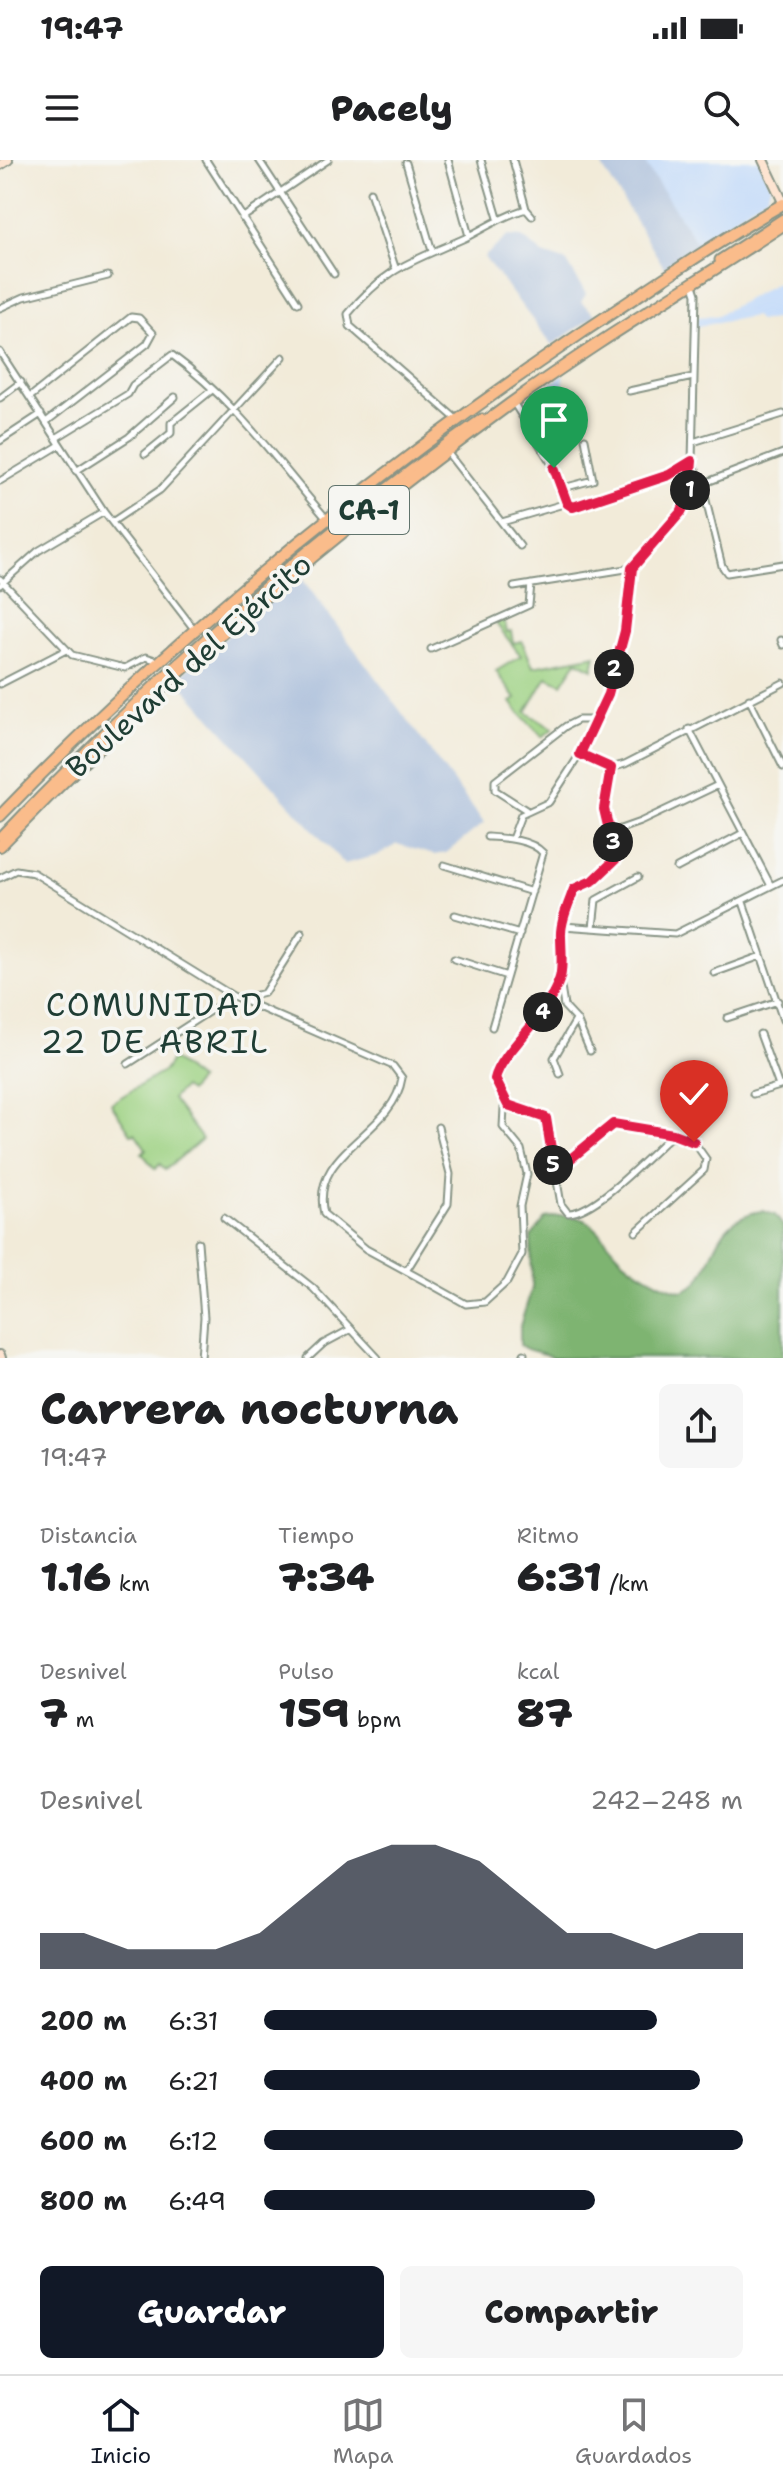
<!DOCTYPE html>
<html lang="es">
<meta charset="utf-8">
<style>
body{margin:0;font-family:"Shantell Sans",sans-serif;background:#f6f6f6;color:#202124;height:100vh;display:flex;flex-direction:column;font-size:30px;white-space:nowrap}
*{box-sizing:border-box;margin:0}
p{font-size:26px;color:#757577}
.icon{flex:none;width:44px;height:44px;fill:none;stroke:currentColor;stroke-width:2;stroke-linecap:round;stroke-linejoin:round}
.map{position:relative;height:1198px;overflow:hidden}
.panel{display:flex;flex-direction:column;background:#fff;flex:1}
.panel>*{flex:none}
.pin{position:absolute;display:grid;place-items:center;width:68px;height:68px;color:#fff;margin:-82px -34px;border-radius:50% 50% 50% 0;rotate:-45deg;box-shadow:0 0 8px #0007}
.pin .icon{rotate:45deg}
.km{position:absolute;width:40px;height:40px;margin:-20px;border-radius:50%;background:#222;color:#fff;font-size:22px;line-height:40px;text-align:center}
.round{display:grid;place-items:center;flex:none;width:84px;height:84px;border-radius:12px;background:#f6f6f6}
.head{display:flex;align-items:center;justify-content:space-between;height:136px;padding:0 40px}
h1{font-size:44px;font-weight:800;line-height:60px}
.metrics{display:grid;grid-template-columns:repeat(3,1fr);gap:12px;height:136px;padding:8px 40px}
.metrics div{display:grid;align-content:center}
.metrics b{font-size:40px;font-weight:800}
.metrics small{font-size:22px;font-weight:400}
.metrics p{font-size:22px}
.chart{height:224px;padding:16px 40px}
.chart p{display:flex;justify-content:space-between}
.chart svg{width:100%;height:144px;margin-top:8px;fill:#111827;opacity:.7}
.cta{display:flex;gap:16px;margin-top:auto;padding:16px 40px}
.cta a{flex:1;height:92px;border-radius:12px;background:#111827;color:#fff;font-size:32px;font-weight:800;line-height:92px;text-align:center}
.cta a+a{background:#f6f6f6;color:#202124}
ul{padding:0 40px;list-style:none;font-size:26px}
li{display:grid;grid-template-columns:128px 96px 1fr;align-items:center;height:60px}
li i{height:20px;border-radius:10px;background:#111827}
.status{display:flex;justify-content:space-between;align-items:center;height:56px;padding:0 40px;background:#fff;direction:ltr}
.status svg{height:22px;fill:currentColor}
header{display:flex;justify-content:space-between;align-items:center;height:104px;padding:0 40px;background:#fff;font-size:36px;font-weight:800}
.dock{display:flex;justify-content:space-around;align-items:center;height:112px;border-top:2px solid #e0e0e0;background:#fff;font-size:22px;color:#757577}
.dock a{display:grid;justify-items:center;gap:4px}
.dock .selected{color:#111827}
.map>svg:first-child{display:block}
</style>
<div class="status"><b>19:47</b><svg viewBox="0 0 49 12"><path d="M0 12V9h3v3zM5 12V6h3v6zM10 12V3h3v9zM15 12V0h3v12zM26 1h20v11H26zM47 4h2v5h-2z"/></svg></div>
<header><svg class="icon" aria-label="menu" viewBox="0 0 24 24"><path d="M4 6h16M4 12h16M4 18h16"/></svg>Pacely<svg class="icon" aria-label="search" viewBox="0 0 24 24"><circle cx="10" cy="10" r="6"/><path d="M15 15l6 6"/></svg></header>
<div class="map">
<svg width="783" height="1198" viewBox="0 0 783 1198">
<rect width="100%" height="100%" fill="#f6f6f2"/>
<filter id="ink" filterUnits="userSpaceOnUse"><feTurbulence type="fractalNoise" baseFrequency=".0125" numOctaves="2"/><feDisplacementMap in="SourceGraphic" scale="16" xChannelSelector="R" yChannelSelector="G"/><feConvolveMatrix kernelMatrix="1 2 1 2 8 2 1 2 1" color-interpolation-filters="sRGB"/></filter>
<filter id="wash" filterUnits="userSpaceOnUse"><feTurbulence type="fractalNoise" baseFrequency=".006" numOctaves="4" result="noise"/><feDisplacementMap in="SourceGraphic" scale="32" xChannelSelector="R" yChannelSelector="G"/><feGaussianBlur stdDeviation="1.8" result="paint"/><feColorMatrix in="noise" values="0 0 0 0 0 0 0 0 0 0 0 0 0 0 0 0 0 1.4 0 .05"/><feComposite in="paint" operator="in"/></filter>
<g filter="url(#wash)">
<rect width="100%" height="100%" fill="#f2ebd9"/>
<path fill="#c7ddf9" d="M 641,0 L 760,0 L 771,25 L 767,35 L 697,84 Z
M 783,119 L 783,158 L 758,161 L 754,156 L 695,167 L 695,157 L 716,156 Z
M 563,215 L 567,267 L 562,274 L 543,282 L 520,245 Z"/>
<path fill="#b5c6de" d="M 598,0 L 643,0 L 701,90 L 667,112 Z
M 508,76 L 522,77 L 543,94 L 567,102 L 586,134 L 581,142 L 596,155 L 552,185 L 484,97 Z
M 300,416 L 484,663 L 446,693 L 434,695 L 397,684 L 379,695 L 344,704 L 176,519 Z"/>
<path fill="#9ed283" stroke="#5e885c" stroke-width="2" d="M 504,459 L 507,472 L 511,471 L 513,483 L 522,481 L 533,507 L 596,495 L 593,509 L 577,501 L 562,524 L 547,517 L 526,552 L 553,569 L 542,577 C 531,564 521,557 511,542 L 516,539 L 496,511 L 521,496 L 494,461 Z
M 172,899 L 199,920 L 189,932 L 183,928 L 172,939 L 202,979 L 165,1010 L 160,1004 L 155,1009 L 142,993 L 146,989 L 135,973 L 131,974 L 111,943 L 164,911 Z"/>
<path fill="#7eb471" stroke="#4e7852" stroke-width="2" d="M 763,1051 L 775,1055 L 783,1066 L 783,1198 L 552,1198 C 542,1190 531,1194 520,1185 L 520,1166 L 532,1128 L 531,1077 L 546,1058 C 587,1049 594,1067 618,1094 C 630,1108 665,1128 682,1131 C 720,1120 703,1058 763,1051 Z"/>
</g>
<g filter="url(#ink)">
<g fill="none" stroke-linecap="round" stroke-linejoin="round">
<defs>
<path id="street" d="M 206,0 L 298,143
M 259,0 L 334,114
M 448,0 L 469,76
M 481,0 L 498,58
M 513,0 L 526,49
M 406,3 L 432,91
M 370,32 L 395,107
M 242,58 L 328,0
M 693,125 L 696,134 L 692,301 L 702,324 L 722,406 L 727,413 L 783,404
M 0,148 L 24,137 L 108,116
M 0,192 L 104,352 L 194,469
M 629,231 L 693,217
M 30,237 L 131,157 L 139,158 L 153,173 L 147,184 L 46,262
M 0,238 L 21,222
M 513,242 L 554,308 L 567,343 L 573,347 L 669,315 L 692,301
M 455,258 L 350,166 L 348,154 C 387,106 412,102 465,78 C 487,67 502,56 526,49 L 532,56
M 56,278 L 128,234 L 133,225 L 172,195 C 235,241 276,300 326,358
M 0,281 L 41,254
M 693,282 L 783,254
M 447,292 L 520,386
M 145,294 L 171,273 L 171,263 L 212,230
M 76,311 L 129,277 L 175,237
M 0,321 L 60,285
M 702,324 L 783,293
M 563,328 L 593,320 L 585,279
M 112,362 L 160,330 L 283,197
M 502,362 L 567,343
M 0,419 L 72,495 L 125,508 L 146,497 L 158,501
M 0,425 L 38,391 L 104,352
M 514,427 L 632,408
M 781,480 L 783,485
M 431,489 L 529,445 L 531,424
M 0,524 L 66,490
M 749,539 L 783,607
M 689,569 L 771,726
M 580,594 L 611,608 L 625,604 L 783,523
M 526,650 L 495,630 L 495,621 L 566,566 L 578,560 L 596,560
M 609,673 L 640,662 L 718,625
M 487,677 C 504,678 531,679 543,693 L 492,867
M 512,679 L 521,655 L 549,642 L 580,594 L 608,534 L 625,471 L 632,408 L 681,352 L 689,336 L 693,307
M 444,705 L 532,732
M 677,708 L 743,673
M 0,718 L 16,710 L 34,713 L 233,836 L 393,906 L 402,918 C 393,975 309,990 324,1054 L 366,1089 L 432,1125 L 466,1144 L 485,1142 L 507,1122 L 522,1094 L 520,1046 L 527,1014 L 521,989 L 503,967 L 504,948 L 508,945
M 743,742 L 783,860
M 455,755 L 520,774
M 563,766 L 675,774 L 783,720
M 593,768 L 596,740 L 638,717
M 454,799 L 507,816
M 714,813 L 761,796
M 560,821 L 564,846 L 577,860 L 590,891
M 241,839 L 264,833 L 302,773
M 727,858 L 778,841
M 760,874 L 779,926
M 128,904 L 233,836
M 560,914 L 554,898 L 576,860
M 753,934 L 783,925
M 508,945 L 496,924 L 496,914 L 543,852 L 562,818 L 561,777 L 574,729 L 594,720 L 616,699 L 604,649 L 611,608
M 508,945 L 546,958 L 561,1044 L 568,1053 C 595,1054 651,993 673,974
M 554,1007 L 563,1005 L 613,964 L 694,982 L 706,999 L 704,1010 L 636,1072
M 224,1058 L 313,1128 L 378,1198
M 198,1082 L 204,1157 L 201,1198
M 406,1111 L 448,1044 L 450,1014 L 438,967
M 308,1198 L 323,1184 L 351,1169
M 523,1198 L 524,1194"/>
<path id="secondary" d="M 763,0 L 783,42
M 0,5 L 8,0
M 0,1195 L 1,1198"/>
<path id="primary" d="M 720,100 L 783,59
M 2,677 C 148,523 309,380 482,259"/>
<path id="highway" d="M 0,656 C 176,473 370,316 580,174 C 647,130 713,84 783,44
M 0,686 C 157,523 327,377 510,244 C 598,180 692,125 783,65"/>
</defs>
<use href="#street" stroke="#889486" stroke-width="9"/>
<use href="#secondary" stroke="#889486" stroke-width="12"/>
<use href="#primary" stroke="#889486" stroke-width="13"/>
<use href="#highway" stroke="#889486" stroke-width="14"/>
<use href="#street" stroke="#fff" stroke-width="5"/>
<use href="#secondary" stroke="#fde4d1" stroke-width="8"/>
<use href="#primary" stroke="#fabc8b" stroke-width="9"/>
<use href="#highway" stroke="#fabc8b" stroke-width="10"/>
</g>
</g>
<g fill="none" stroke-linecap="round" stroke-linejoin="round" filter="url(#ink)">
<defs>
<path id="route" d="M 554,308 L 567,343 L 573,347 L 669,315 L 692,301 L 689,336 L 681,352 L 632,408 L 625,471 L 608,534 L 580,594 L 611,608 L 604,649 L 616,699 L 594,720 L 574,729 C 569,743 560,762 561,777 C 562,814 565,814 545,848 C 533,868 499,898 495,919 L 508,945 L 546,958 L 554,1007 L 563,1005 L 613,964 L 673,974 L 694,982"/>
</defs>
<use href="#route" stroke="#fff" stroke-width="16"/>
<use href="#route" stroke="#e11d48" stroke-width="10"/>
</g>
<g text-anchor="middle" stroke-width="7" stroke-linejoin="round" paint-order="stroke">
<rect fill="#f6f6f2" stroke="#60746d" stroke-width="2" x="329" y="326" width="80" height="48" rx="6"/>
<g font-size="28" font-weight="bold" fill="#1f3d34">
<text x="369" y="360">CA-1</text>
</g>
<g font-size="30" fill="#1f3d34" stroke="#f6f6f2">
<text transform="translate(189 506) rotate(-42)" y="10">Boulevard del Ejército</text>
</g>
<g font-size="32" letter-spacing="2" fill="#1f3d34" stroke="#f6f6f2">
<text x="155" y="856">COMUNIDAD<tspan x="155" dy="37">22 DE ABRIL</tspan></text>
</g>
</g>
</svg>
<div class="pin" style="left:554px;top:308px;background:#1e9e55"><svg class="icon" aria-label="arrive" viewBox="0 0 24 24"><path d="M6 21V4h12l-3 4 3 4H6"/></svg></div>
<div class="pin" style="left:694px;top:982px;background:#d93025"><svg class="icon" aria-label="check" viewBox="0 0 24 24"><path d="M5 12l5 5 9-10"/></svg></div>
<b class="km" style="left:690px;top:330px">1</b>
<b class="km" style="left:614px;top:509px">2</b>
<b class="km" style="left:613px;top:682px">3</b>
<b class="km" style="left:543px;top:852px">4</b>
<b class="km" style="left:553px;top:1005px">5</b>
</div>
<section class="panel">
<div class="head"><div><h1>Carrera nocturna</h1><p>19:47</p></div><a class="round"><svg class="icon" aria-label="share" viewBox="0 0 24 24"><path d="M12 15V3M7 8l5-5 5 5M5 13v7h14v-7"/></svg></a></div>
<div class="metrics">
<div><p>Distancia</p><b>1.16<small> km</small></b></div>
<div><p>Tiempo</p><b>7:34</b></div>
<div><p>Ritmo</p><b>6:31<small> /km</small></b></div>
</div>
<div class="metrics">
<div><p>Desnivel</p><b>7<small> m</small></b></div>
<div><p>Pulso</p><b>159<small> bpm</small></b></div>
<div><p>kcal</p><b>87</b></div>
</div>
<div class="chart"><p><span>Desnivel</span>242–248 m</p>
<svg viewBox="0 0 160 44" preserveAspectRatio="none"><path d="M0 44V33L10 33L20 38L30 38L40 38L50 33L60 22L70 11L80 6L90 6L100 11L110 22L120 33L130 33L140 38L150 33L160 33V44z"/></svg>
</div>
<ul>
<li><b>200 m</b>6:31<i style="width:82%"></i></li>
<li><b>400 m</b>6:21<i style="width:91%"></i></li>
<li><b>600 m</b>6:12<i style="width:100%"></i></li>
<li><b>800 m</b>6:49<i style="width:69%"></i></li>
</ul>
<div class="cta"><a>Guardar</a><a>Compartir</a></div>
</section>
<nav class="dock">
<a class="selected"><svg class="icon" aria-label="home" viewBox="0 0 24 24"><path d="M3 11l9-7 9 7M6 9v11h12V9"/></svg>Inicio</a>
<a><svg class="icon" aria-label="map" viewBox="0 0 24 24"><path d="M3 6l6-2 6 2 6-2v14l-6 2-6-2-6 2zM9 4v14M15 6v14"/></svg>Mapa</a>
<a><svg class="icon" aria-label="saved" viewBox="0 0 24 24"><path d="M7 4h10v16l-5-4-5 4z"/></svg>Guardados</a>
</nav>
